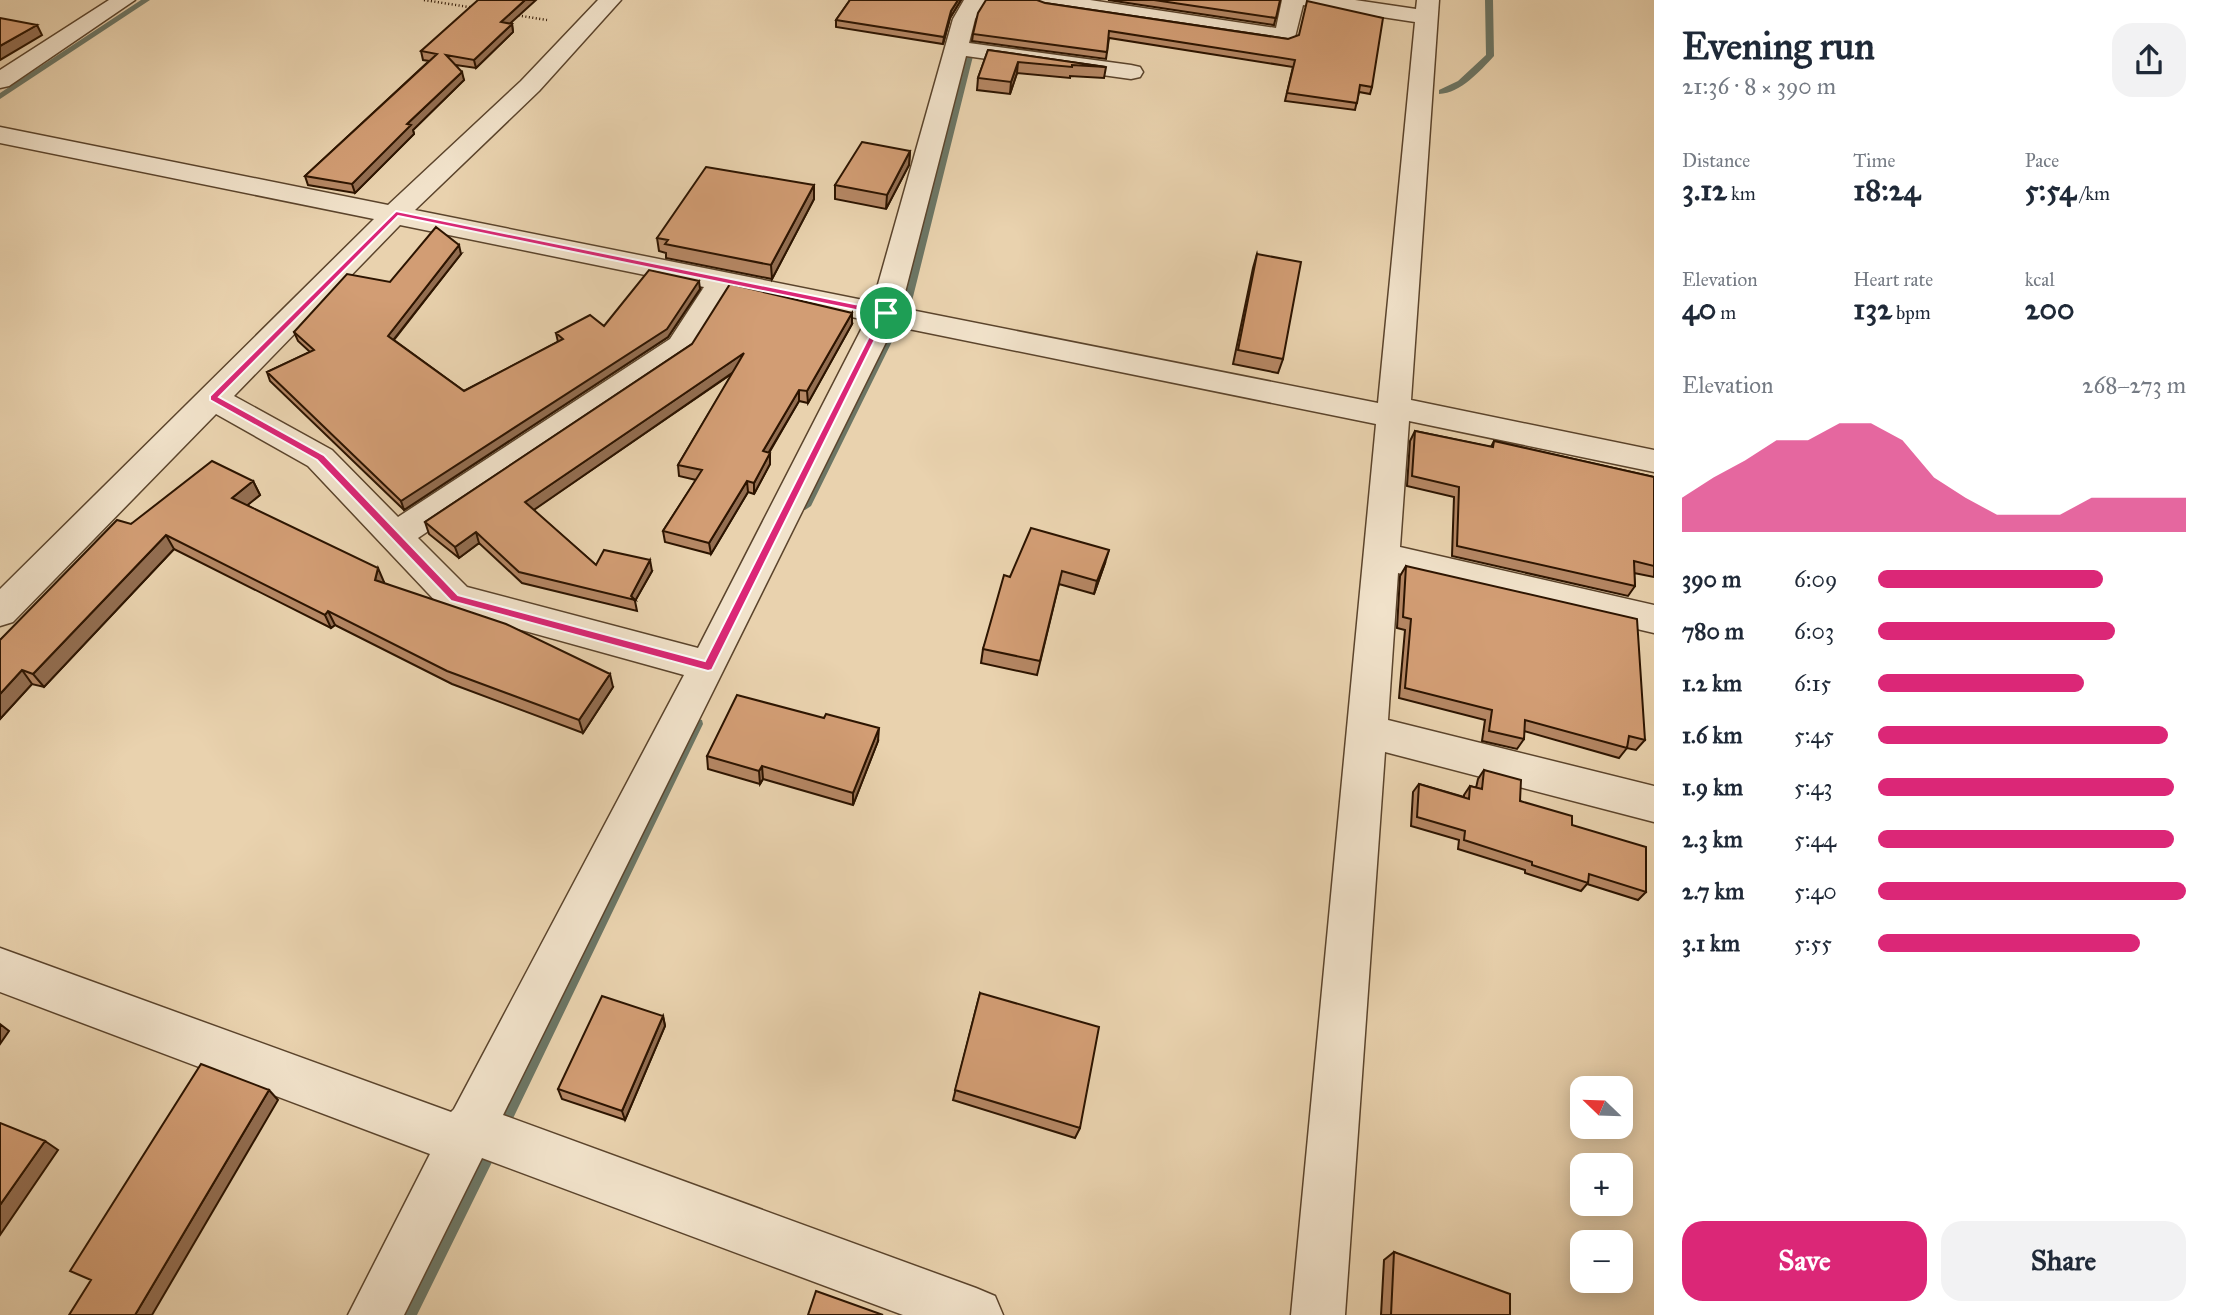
<!DOCTYPE html>
<meta charset="utf-8">
<style>
body{margin:0;font-family:"IM FELL Great Primer",serif;background:#f2f2f3;color:#1f2937;height:100vh;display:flex;flex-direction:column;font-size:26px;white-space:nowrap}
*{box-sizing:border-box;margin:0}
p{font-size:23px;color:#747a83}
.icon{flex:none;width:38px;height:38px;fill:none;stroke:currentColor;stroke-width:2;stroke-linecap:round;stroke-linejoin:round}
.map{position:relative;flex:1;overflow:hidden}
.side{display:flex;flex-direction:column;background:#fff;width:560px}
.side>*{flex:none}
.needle{width:46px;rotate:293deg}
.controls{position:absolute;left:1570px;top:1076px;display:grid;gap:14px}
.controls a{display:grid;place-items:center;width:63px;height:63px;border-radius:14px;background:#fff;box-shadow:0 4px 18px #0003;font-size:35px}
.pin{position:absolute;display:grid;place-items:center;width:60px;height:60px;color:#fff;margin:-30px;border:4px solid #fff;border-radius:50%;box-shadow:0 2px 7px #0007}
.round{display:grid;place-items:center;flex:none;width:74px;height:74px;border-radius:21px;background:#f2f2f3}
.overview{display:flex;align-items:center;justify-content:space-between;height:119px;padding:0 28px}
h1{font-size:38px;font-weight:700;line-height:52px}
.stats{display:grid;grid-template-columns:repeat(3,1fr);gap:10px;height:119px;padding:7px 28px}
.stats div{display:grid;align-content:center}
.stats b{font-size:30px;font-weight:700}
.stats small{font-size:19px;font-weight:400}
.stats p{font-size:19px}
.chart{height:196px;padding:14px 28px}
.chart p{display:flex;justify-content:space-between}
.chart svg{width:100%;height:126px;margin-top:7px;fill:#db2777;opacity:.7}
.primary-button{display:flex;gap:14px;margin-top:auto;padding:14px 28px}
.primary-button a{flex:1;height:80px;border-radius:21px;background:#db2777;color:#fff;font-size:28px;font-weight:700;line-height:80px;text-align:center}
.primary-button a+a{background:#f2f2f3;color:#1f2937}
ul{padding:0 28px;list-style:none;font-size:23px}
li{display:grid;grid-template-columns:112px 84px 1fr;align-items:center;height:52px}
li i{height:18px;border-radius:9px;background:#db2777}
main{display:flex;flex:1;min-height:0}
.map>svg:first-child{display:block}
</style>
<main>
<div class="map">
<svg width="1654" height="1315" viewBox="0 0 1654 1315">
<rect width="100%" height="100%" fill="#e9d2ae"/>
<filter id="stains"><feTurbulence type="fractalNoise" baseFrequency=".00286" numOctaves="4"/><feColorMatrix values="0 0 0 0 .2 0 0 0 0 .09 0 0 0 0 .02 0 0 0 .5 -.17"/></filter>
<radialGradient id="worn" r=".72"><stop offset=".6" stop-color="#630" stop-opacity="0"/><stop offset="1" stop-color="#630" stop-opacity=".3"/></radialGradient>
<g fill="none" stroke-linecap="round" stroke-linejoin="round">
<path fill="#6c7665" fill-rule="evenodd" d="M 141,0 L 150,0 L 0,99 L 0,93 Z
M 984,0 L 992,0 L 982,20 L 912,301 L 811,506 L 805,510 L 801,509 L 799,506 L 902,301 L 974,20 Z
M 1485,0 L 1493,0 L 1494,56 C 1480,71 1461,93 1439,94 L 1439,90 L 1458,81 L 1486,55 Z
M 697,719 L 702,720 L 703,724 L 505,1135 L 499,1137 L 493,1135 L 491,1129 L 493,1123 L 691,724 L 692,720 Z
M 491,1138 L 497,1140 L 499,1146 L 497,1152 L 417,1315 L 399,1315 L 485,1140 Z"/>
<defs>
<path id="minor" d="M 109,0 L 135,0 L 9,86 L 0,88 L 0,70 Z
M 598,0 L 621,0 L 539,91 L 415,210 L 873,302 L 953,19 L 964,0 L 986,0 L 975,19 L 969,43 L 1131,65 L 1140,67 L 1143,72 L 1140,77 L 1131,79 L 966,56 L 901,308 L 1378,403 L 1415,22 L 1303,5 L 1294,41 L 1286,43 L 1045,7 L 1037,5 L 1034,0 L 1090,0 L 1276,28 L 1282,0 L 1355,0 L 1416,9 L 1417,0 L 1439,0 L 1411,400 L 1654,450 L 1654,472 L 1409,421 L 1400,547 L 1654,605 L 1654,633 L 1398,573 L 1388,720 L 1654,786 L 1654,822 L 1385,752 L 1345,1315 L 1291,1315 L 1376,424 L 894,326 L 503,1115 L 976,1288 L 995,1296 L 1003,1315 L 903,1315 L 482,1158 L 404,1315 L 348,1315 L 430,1154 L 0,992 L 0,948 L 451,1112 L 454,1109 L 684,675 L 442,608 L 308,466 L 216,414 L 13,622 L 0,626 L 0,589 L 374,219 L 0,143 L 0,127 L 388,205 L 521,81 ZM 400,225 L 704,287 L 670,339 L 398,517 L 332,450 L 234,396 ZM 730,292 L 866,320 L 698,648 L 467,587 L 418,538 L 692,353 Z"/>
</defs>
<use href="#minor" stroke="#5b442c" stroke-width="3"/>
<path stroke="#2c1400" stroke-width="2.5" stroke-dasharray="1 2.5" stroke-linecap="butt" d="M 424,0 L 475,8
M 515,15 L 547,20"/>
<use href="#minor" fill="#f1e2ca" fill-rule="evenodd"/>
</g>
<path fill="#b58764" stroke="#2c1400" stroke-width="2" d="M 850,0 L 961,0 L 950,18 L 943,44 L 836,27 L 836,20 Z
M 1108,0 L 1280,0 L 1274,25 Z
M 1045,3 L 1288,39 L 1372,87 L 1370,94 L 1359,92 L 1355,110 L 1285,101 L 1293,67 L 1109,38 L 1106,59 L 972,41 L 973,34 Z
M 511,23 L 512,24 L 513,32 L 476,68 L 456,65 L 464,80 L 413,130 L 414,134 L 355,193 L 308,185 L 305,176 L 429,61 L 423,60 L 421,51 Z
M 988,50 L 1106,67 L 1104,78 L 1070,76 L 1070,78 L 1017,73 L 1010,94 L 977,90 L 978,78 Z
M 910,151 L 909,165 L 886,209 L 835,199 L 835,185 Z
M 814,185 L 814,199 L 772,279 L 666,258 L 666,253 L 659,251 L 657,238 Z
M 461,254 L 394,340 L 464,391 L 558,342 L 556,333 L 604,326 L 700,289 L 668,337 L 404,510 L 270,381 L 267,372 L 310,352 L 298,341 L 294,332 L 390,282 Z
M 1257,254 L 1283,359 L 1278,373 L 1233,364 L 1253,268 Z
M 852,324 L 808,403 L 799,401 L 769,453 L 770,464 L 754,494 L 748,492 L 711,554 L 665,542 L 663,531 L 696,480 L 679,476 L 678,465 L 733,373 L 533,510 L 596,565 L 652,571 L 635,601 L 637,611 L 522,583 L 479,543 L 459,558 L 429,534 L 425,522 L 692,344 Z
M 1415,431 L 1491,447 L 1494,441 L 1654,477 L 1654,577 L 1634,573 L 1635,586 L 1628,596 L 1452,556 L 1454,497 L 1407,486 L 1410,441 Z
M 253,481 L 260,495 L 247,505 L 384,582 L 384,583 L 613,687 L 583,733 L 452,684 L 335,625 L 331,628 L 174,549 L 44,687 L 32,684 L 0,719 L 0,640 L 131,524 Z
M 1105,563 L 1094,594 L 1059,584 L 1037,675 L 981,663 L 983,649 L 1010,577 Z
M 1406,566 L 1645,740 L 1636,750 L 1627,748 L 1619,758 L 1524,731 L 1524,739 L 1517,749 L 1482,741 L 1485,720 L 1399,698 L 1405,630 L 1397,628 L 1400,576 Z
M 878,741 L 853,805 L 763,779 L 760,784 L 708,769 L 707,756 Z
M 1484,770 L 1520,801 L 1572,825 L 1646,892 L 1638,900 L 1587,884 L 1581,891 L 1525,873 L 1525,870 L 1458,849 L 1459,840 L 1411,826 L 1413,792 L 1419,784 L 1464,797 L 1464,795 L 1470,786 L 1476,788 L 1478,779 Z
M 980,993 L 1080,1128 L 1075,1138 L 953,1100 Z
M 663,1016 L 665,1026 L 625,1120 L 562,1099 L 558,1089 Z
M 1394,1252 L 1510,1315 L 1381,1315 L 1384,1260 Z"/>
<path fill="#936e51" stroke="#2c1400" stroke-width="2" d="M 525,0 L 536,0 L 503,30 L 501,22 Z
M 958,0 L 961,0 L 950,18 L 943,44 L 944,37 L 951,11 Z
M 512,24 L 513,32 L 476,68 L 474,60 Z
M 37,25 L 42,35 L 0,60 L 0,46 Z
M 1018,62 L 1017,73 L 1010,94 L 1011,82 Z
M 462,72 L 464,80 L 413,130 L 414,134 L 355,193 L 352,184 L 407,124 Z
M 910,151 L 909,165 L 886,209 L 887,195 Z
M 814,185 L 814,199 L 772,279 L 771,265 Z
M 459,245 L 461,254 L 390,344 L 388,336 Z
M 699,281 L 700,289 L 668,337 L 404,510 L 401,501 Z
M 852,313 L 852,324 L 808,403 L 807,391 Z
M 744,353 L 745,364 L 528,514 L 525,502 Z
M 799,390 L 799,401 L 763,462 L 763,451 Z
M 770,453 L 770,464 L 754,494 L 754,483 Z
M 253,481 L 260,495 L 239,512 L 232,498 Z
M 747,481 L 748,492 L 711,554 L 709,543 Z
M 476,532 L 479,543 L 459,558 L 455,547 Z
M 166,535 L 174,549 L 44,687 L 33,674 Z
M 1109,550 L 1105,563 L 1094,594 L 1097,581 Z
M 650,560 L 652,571 L 635,601 L 631,596 Z
M 378,568 L 384,582 L 380,593 L 375,580 Z
M 328,611 L 335,625 L 331,628 L 325,615 Z
M 22,670 L 32,684 L 0,719 L 0,694 Z
M 610,674 L 613,687 L 583,733 L 579,720 Z
M 879,728 L 878,741 L 853,805 L 853,793 Z
M 762,766 L 763,779 L 760,784 L 759,771 Z
M 663,1016 L 665,1026 L 625,1120 L 622,1111 Z
M 0,1024 L 9,1031 L 0,1044 Z
M 269,1090 L 278,1100 L 152,1315 L 135,1315 Z
M 45,1141 L 58,1150 L 0,1235 L 0,1205 Z"/>
<path fill="#d29d74" stroke="#2c1400" stroke-width="2" d="M 478,0 L 525,0 L 501,22 L 512,24 L 474,60 L 446,55 L 462,72 L 407,124 L 411,125 L 352,184 L 305,176 L 437,54 L 421,51 Z
M 850,0 L 958,0 L 951,11 L 944,37 L 836,20 Z
M 986,0 L 1037,0 L 1045,3 L 1288,39 L 1299,35 L 1307,1 L 1383,18 L 1372,87 L 1360,85 L 1357,103 L 1287,93 L 1295,60 L 1109,31 L 1107,52 L 973,34 L 978,13 Z
M 1154,0 L 1280,0 L 1276,18 Z
M 0,18 L 37,25 L 0,46 Z
M 988,50 L 1106,67 L 1072,65 L 1072,67 L 1018,62 L 1011,82 L 978,78 Z
M 862,142 L 910,151 L 887,195 L 835,185 Z
M 706,167 L 814,185 L 771,265 L 665,244 L 668,240 L 657,238 Z
M 436,227 L 459,245 L 388,336 L 464,391 L 563,339 L 556,333 L 590,315 L 604,326 L 649,270 L 699,281 L 667,329 L 401,501 L 267,372 L 314,350 L 294,332 L 347,274 L 390,282 Z
M 1257,254 L 1301,262 L 1283,359 L 1238,350 Z
M 730,284 L 852,313 L 807,391 L 799,390 L 763,451 L 770,453 L 754,483 L 747,481 L 709,543 L 663,531 L 702,470 L 678,465 L 744,353 L 525,502 L 596,565 L 604,550 L 650,560 L 631,596 L 635,600 L 519,572 L 476,532 L 455,547 L 425,522 L 692,344 Z
M 1415,431 L 1493,447 L 1494,441 L 1654,477 L 1654,566 L 1634,561 L 1635,586 L 1457,546 L 1459,487 L 1412,476 Z
M 212,461 L 253,481 L 232,498 L 378,568 L 375,580 L 506,624 L 610,674 L 579,720 L 447,671 L 328,611 L 325,615 L 166,535 L 33,674 L 22,670 L 0,694 L 0,640 L 117,520 L 131,524 Z
M 1031,528 L 1109,550 L 1097,581 L 1062,571 L 1040,661 L 983,649 L 1004,575 L 1010,577 Z
M 1406,566 L 1637,619 L 1645,740 L 1629,736 L 1627,748 L 1525,720 L 1524,739 L 1489,731 L 1492,710 L 1405,688 L 1411,619 L 1403,617 Z
M 737,695 L 824,718 L 826,714 L 879,728 L 853,793 L 762,766 L 759,771 L 707,756 Z
M 1484,770 L 1521,780 L 1520,801 L 1572,816 L 1572,825 L 1646,847 L 1646,892 L 1589,874 L 1588,883 L 1532,865 L 1532,862 L 1464,840 L 1465,831 L 1417,817 L 1419,784 L 1469,799 L 1470,786 L 1482,789 Z
M 980,993 L 1099,1027 L 1080,1128 L 955,1090 Z
M 602,996 L 663,1016 L 622,1111 L 558,1089 Z
M 201,1064 L 269,1090 L 135,1315 L 69,1315 L 91,1280 L 70,1271 Z
M 0,1123 L 45,1141 L 0,1205 Z
M 1394,1252 L 1510,1294 L 1510,1315 L 1391,1315 Z
M 816,1291 L 883,1315 L 808,1315 Z"/>
<path fill="#db2777" stroke="#fff" stroke-width="2" fill-rule="evenodd" d="M 396,211 L 889,311 L 712,670 L 708,671 L 451,601 L 317,460 L 210,400 L 210,396 ZM 398,216 L 880,315 L 705,661 L 458,595 L 324,455 L 219,397 Z"/>
<rect width="100%" height="100%" filter="url(#stains)"/>
<rect width="100%" height="100%" fill="url(#worn)"/>
</svg>
<div class="controls">
<a><svg class="needle" viewBox="-14 -14 28 28"><path d="M0-13l5 13h-10z" fill="#e53935"/><path d="M0 13l5-13h-10z" fill="#747a83"/></svg></a>
<a>+</a>
<a>−</a>
</div>
<div class="pin" style="left:886px;top:313px;background:#1e9e55"><svg class="icon" aria-label="arrive" viewBox="0 0 24 24"><path d="M6 21V4h12l-3 4 3 4H6"/></svg></div>
</div>
<section class="side">
<div class="overview"><div><h1>Evening run</h1><p>21:36 · 8 × 390 m</p></div><a class="round"><svg class="icon" aria-label="share" viewBox="0 0 24 24"><path d="M12 15V3M7 8l5-5 5 5M5 13v7h14v-7"/></svg></a></div>
<div class="stats">
<div><p>Distance</p><b>3.12<small> km</small></b></div>
<div><p>Time</p><b>18:24</b></div>
<div><p>Pace</p><b>5:54<small> /km</small></b></div>
</div>
<div class="stats">
<div><p>Elevation</p><b>40<small> m</small></b></div>
<div><p>Heart rate</p><b>132<small> bpm</small></b></div>
<div><p>kcal</p><b>200</b></div>
</div>
<div class="chart"><p><span>Elevation</span>268–273 m</p>
<svg viewBox="0 0 160 44" preserveAspectRatio="none"><path d="M0 44V32L10 25L20 19L30 12L40 12L50 6L60 6L70 12L80 25L90 32L100 38L110 38L120 38L130 32L140 32L150 32L160 32V44z"/></svg>
</div>
<ul>
<li><b>390 m</b>6:09<i style="width:73%"></i></li>
<li><b>780 m</b>6:03<i style="width:77%"></i></li>
<li><b>1.2 km</b>6:15<i style="width:67%"></i></li>
<li><b>1.6 km</b>5:45<i style="width:94%"></i></li>
<li><b>1.9 km</b>5:43<i style="width:96%"></i></li>
<li><b>2.3 km</b>5:44<i style="width:96%"></i></li>
<li><b>2.7 km</b>5:40<i style="width:100%"></i></li>
<li><b>3.1 km</b>5:55<i style="width:85%"></i></li>
</ul>
<div class="primary-button"><a>Save</a><a>Share</a></div>
</section>
</main>
